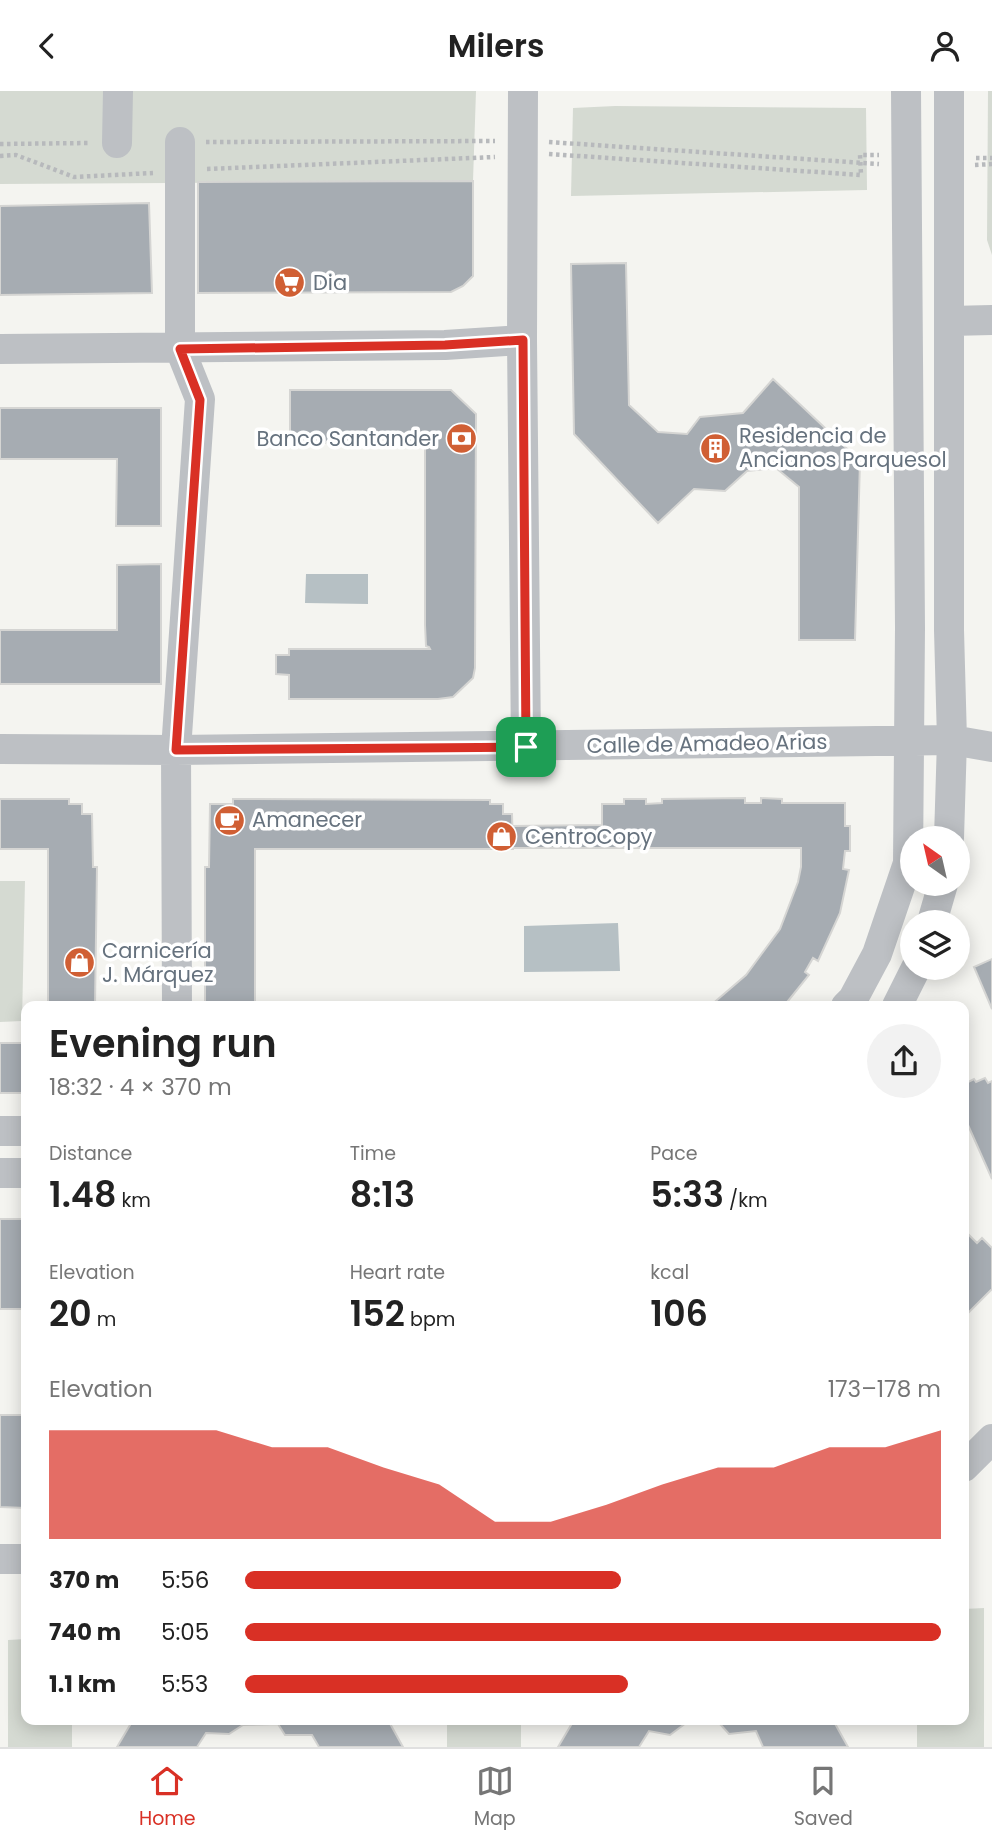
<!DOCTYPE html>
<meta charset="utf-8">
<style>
body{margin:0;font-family:Poppins,sans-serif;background:#f2f2f2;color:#222;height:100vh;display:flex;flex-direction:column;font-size:26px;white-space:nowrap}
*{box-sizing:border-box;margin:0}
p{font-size:23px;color:#767676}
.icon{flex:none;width:38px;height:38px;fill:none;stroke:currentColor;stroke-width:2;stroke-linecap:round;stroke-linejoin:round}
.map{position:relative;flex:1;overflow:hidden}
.panel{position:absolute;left:21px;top:910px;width:948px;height:724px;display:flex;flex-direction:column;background:#fff;border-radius:14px;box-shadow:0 4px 18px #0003}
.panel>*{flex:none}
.needle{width:46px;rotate:326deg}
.controls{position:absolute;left:900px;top:735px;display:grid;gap:14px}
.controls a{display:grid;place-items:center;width:70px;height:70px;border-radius:50%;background:#fff;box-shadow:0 4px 18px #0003;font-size:35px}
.pin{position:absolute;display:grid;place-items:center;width:60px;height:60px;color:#fff;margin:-30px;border-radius:14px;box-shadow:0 4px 10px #0006}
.round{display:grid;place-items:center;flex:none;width:74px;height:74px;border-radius:37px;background:#f2f2f2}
.head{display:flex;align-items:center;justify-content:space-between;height:119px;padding:0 28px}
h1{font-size:38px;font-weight:600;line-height:52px}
.figures{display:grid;grid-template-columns:repeat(3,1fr);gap:10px;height:119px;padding:7px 28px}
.figures div{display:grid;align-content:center}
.figures b{font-size:35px;font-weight:600}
.figures small{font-size:19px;font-weight:400}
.figures p{font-size:19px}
.chart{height:196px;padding:14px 28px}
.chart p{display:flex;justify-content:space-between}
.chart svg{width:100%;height:126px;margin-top:7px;fill:#d93025;opacity:.7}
ul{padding:0 28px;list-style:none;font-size:23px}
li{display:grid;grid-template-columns:112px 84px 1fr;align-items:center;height:52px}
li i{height:18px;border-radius:9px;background:#d93025}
header{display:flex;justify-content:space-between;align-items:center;height:91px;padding:0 28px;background:#fff;font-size:32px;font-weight:600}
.tab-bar{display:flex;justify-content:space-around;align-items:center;height:98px;border-top:2px solid #e0e0e0;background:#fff;font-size:19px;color:#767676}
.tab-bar a{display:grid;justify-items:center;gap:4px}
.tab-bar .on{color:#d93025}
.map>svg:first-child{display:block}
</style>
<header><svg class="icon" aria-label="back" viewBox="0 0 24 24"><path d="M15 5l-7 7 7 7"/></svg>Milers<svg class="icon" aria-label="person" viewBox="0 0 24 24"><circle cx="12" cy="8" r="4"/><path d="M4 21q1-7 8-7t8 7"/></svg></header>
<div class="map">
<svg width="992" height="1656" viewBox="0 0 992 1656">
<rect width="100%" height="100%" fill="#f4f4f0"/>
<path fill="#d5dad2" d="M 0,0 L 476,0 L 473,90 L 0,93 Z
M 988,0 L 992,0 L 992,164 L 987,149 Z
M 615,15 L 866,17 L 867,99 L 571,105 L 573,17 Z
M 0,790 L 25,790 L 22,930 L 0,931 Z
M 984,1517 L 984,1656 L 917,1656 L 917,1629 L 964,1629 L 964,1518 Z
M 26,1548 L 26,1629 L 72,1629 L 72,1656 L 8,1656 L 8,1549 Z
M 447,1629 L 521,1629 L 521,1656 L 447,1656 Z"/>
<path fill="#b6c0c4" d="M 306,483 L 368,483 L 368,513 L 305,512 Z
M 618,832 L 620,880 L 524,881 L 524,835 Z"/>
<path fill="#a6acb2" stroke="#d5d5d3" stroke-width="2" d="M 473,90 L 473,185 L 463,195 L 451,201 L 198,202 L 198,91 Z
M 149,112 L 152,202 L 0,204 L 0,115 Z
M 626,172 L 629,314 L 658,341 L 687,343 L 700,326 L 743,322 L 773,288 L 860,370 L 855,549 L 799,549 L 799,396 L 776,377 L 747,380 L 725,400 L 694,398 L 658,432 L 574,343 L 571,173 Z
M 290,299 L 451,299 L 476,323 L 475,577 L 473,587 L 453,606 L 438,608 L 289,608 L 289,584 L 276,583 L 276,564 L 289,564 L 289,558 L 430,558 L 429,556 L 426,555 L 425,534 L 425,353 L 429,352 L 429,349 L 329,350 L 325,352 L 320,351 L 319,349 L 290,350 Z
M 0,317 L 161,317 L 161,435 L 116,435 L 117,368 L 0,368 Z
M 161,473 L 161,593 L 0,593 L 0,539 L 117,539 L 117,474 Z
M 745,707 L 745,712 L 761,712 L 761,707 L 782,708 L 782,712 L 845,712 L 845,735 L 850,735 L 850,760 L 845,760 L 843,778 L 849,779 L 840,822 L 818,870 L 813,867 L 805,881 L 809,884 L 784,915 L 710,915 L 746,884 L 780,838 L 798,791 L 801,776 L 801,757 L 513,757 L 513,735 L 602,734 L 602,713 L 624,713 L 624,708 L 646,708 L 646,713 L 662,712 L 662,708 Z
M 0,708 L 69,708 L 69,713 L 82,713 L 82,723 L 92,723 L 93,776 L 97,776 L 95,915 L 48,915 L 48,758 L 0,758 Z
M 233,708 L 490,709 L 490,713 L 503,713 L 503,723 L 512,723 L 513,758 L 255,758 L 255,915 L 205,915 L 205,776 L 209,776 L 210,713 L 233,713 Z
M 992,868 L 992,918 L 974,876 Z
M 0,952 L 26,952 L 26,1002 L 0,1002 Z
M 985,987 L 988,992 L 992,990 L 992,1088 L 964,1025 L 964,993 L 974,988 L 976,991 Z
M 0,1128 L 26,1128 L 26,1218 L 0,1218 Z
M 964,1139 L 977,1152 L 982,1147 L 992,1157 L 992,1198 L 964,1226 Z
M 0,1324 L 26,1324 L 26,1417 L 0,1416 Z
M 133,1629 L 388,1629 L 403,1656 L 319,1656 L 312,1644 L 285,1644 L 278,1633 L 243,1634 L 229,1643 L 206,1642 L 197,1656 L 117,1656 Z
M 574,1629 L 833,1629 L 848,1656 L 763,1656 L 756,1640 L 729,1643 L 720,1633 L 686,1632 L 670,1644 L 649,1640 L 639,1656 L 558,1656 Z"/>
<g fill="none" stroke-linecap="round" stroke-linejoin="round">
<path stroke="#b7b9bc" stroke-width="4.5" stroke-dasharray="3.5 3.5" stroke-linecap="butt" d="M 206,51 L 495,50
M 549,51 L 879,73
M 0,53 L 89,52
M 549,63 L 861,84 L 860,64 L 879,64
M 0,65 L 16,64 L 74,86 L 153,82
M 976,67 L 992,67
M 975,74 L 992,73
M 207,78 L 495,66"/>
<path stroke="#bdc0c4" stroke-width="30" d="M 523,0 L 522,249 L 526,656
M 117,52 L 118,0
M 950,230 L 992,229
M 0,258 L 445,254 L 522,249
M 0,658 L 176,659 L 952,649 L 992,656
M 949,747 L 952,649 L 949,539 L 949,0
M 932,831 L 943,793
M 177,915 L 176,659 L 200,308 L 180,258 L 180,51
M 846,915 L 853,908 L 877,863 L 908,772 L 910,537 L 906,0
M 897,915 L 916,877
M 0,1040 L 26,1040
M 0,1082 L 26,1082
M 964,1376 L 992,1348
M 0,1468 L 26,1468"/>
</g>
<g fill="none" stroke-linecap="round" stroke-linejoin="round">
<defs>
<path id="route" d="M 523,249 L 526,656 L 176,659 L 200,309 L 180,258 L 445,254 Z"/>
</defs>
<use href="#route" stroke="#fff" stroke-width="14"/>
<use href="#route" stroke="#d93025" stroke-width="9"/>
</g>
<defs>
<symbol id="supermarket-disc" viewBox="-11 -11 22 22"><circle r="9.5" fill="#d05f34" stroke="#fff"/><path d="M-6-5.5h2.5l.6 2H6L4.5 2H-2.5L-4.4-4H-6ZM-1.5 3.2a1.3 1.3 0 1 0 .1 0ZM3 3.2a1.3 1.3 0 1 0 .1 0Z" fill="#fff"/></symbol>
<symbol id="bank-disc" viewBox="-11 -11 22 22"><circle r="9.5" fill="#d05f34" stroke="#fff"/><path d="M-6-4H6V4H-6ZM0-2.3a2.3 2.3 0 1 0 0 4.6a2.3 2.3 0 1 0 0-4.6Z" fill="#fff"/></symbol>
<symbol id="building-disc" viewBox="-11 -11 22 22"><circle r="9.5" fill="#d05f34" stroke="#fff"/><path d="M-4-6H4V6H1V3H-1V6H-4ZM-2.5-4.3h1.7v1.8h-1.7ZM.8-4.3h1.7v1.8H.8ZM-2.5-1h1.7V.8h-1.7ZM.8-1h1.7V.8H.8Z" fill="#fff"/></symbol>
<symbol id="cafe-disc" viewBox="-11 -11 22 22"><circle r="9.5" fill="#d05f34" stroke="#fff"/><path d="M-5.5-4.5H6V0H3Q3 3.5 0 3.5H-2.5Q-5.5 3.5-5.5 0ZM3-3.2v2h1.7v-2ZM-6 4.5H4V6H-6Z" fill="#fff"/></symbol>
<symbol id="shop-disc" viewBox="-11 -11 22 22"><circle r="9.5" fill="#d05f34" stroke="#fff"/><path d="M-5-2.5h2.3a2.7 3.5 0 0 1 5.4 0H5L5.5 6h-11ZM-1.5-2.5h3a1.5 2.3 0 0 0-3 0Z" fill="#fff"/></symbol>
</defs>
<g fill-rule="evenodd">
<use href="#supermarket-disc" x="272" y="174" width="35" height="35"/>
<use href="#bank-disc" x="444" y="330" width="35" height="35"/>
<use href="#building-disc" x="698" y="340" width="35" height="35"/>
<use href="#cafe-disc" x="212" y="712" width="35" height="35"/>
<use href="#shop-disc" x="484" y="728" width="35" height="35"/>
<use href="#shop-disc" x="62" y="854" width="35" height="35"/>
</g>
<g text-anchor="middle" stroke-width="7" stroke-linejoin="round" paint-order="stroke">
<g font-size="21" fill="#66727e" stroke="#fff" text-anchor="start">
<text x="313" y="199">Dia</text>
<text x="739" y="352">Residencia de<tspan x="739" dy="24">Ancianos Parquesol</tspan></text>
<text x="439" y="355" text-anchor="end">Banco Santander</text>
<text x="252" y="736">Amanecer</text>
<text x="525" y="753">CentroCopy</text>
<text x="102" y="867">Carnicería<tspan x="102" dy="24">J. Márquez</tspan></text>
</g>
<g font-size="21" fill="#66727e" stroke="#fff">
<text transform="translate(707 653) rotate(-1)" y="7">Calle de Amadeo Arias</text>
</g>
</g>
</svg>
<div class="controls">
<a><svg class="needle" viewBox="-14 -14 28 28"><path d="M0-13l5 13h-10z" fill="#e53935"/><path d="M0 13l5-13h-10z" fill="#767676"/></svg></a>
<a><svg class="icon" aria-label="layers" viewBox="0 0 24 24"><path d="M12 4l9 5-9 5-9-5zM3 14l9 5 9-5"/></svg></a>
</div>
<div class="pin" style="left:526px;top:656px;background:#1e9e55"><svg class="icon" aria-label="arrive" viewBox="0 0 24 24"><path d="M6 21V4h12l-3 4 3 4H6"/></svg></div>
<section class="panel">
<div class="head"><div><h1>Evening run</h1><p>18:32 · 4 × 370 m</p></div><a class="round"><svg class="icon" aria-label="share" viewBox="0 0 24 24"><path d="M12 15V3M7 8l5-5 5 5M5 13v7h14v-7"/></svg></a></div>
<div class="figures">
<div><p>Distance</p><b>1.48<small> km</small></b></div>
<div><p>Time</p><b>8:13</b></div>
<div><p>Pace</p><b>5:33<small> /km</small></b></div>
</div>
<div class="figures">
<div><p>Elevation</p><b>20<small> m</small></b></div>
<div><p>Heart rate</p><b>152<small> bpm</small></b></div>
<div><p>kcal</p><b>106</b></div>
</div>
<div class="chart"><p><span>Elevation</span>173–178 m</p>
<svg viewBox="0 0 160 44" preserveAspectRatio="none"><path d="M0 44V6L10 6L20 6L30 6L40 12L50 12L60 19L70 25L80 38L90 38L100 32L110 25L120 19L130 19L140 12L150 12L160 6V44z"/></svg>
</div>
<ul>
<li><b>370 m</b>5:56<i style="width:54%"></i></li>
<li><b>740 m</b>5:05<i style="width:100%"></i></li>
<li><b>1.1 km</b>5:53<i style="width:55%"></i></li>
</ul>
</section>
</div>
<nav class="tab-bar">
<a class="on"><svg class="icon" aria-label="home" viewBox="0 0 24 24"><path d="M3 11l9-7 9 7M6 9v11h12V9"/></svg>Home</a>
<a><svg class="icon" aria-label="map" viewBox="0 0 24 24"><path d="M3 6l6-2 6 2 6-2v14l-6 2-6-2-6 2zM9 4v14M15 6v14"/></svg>Map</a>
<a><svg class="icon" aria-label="saved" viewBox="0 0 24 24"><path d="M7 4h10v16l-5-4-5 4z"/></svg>Saved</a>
</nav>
